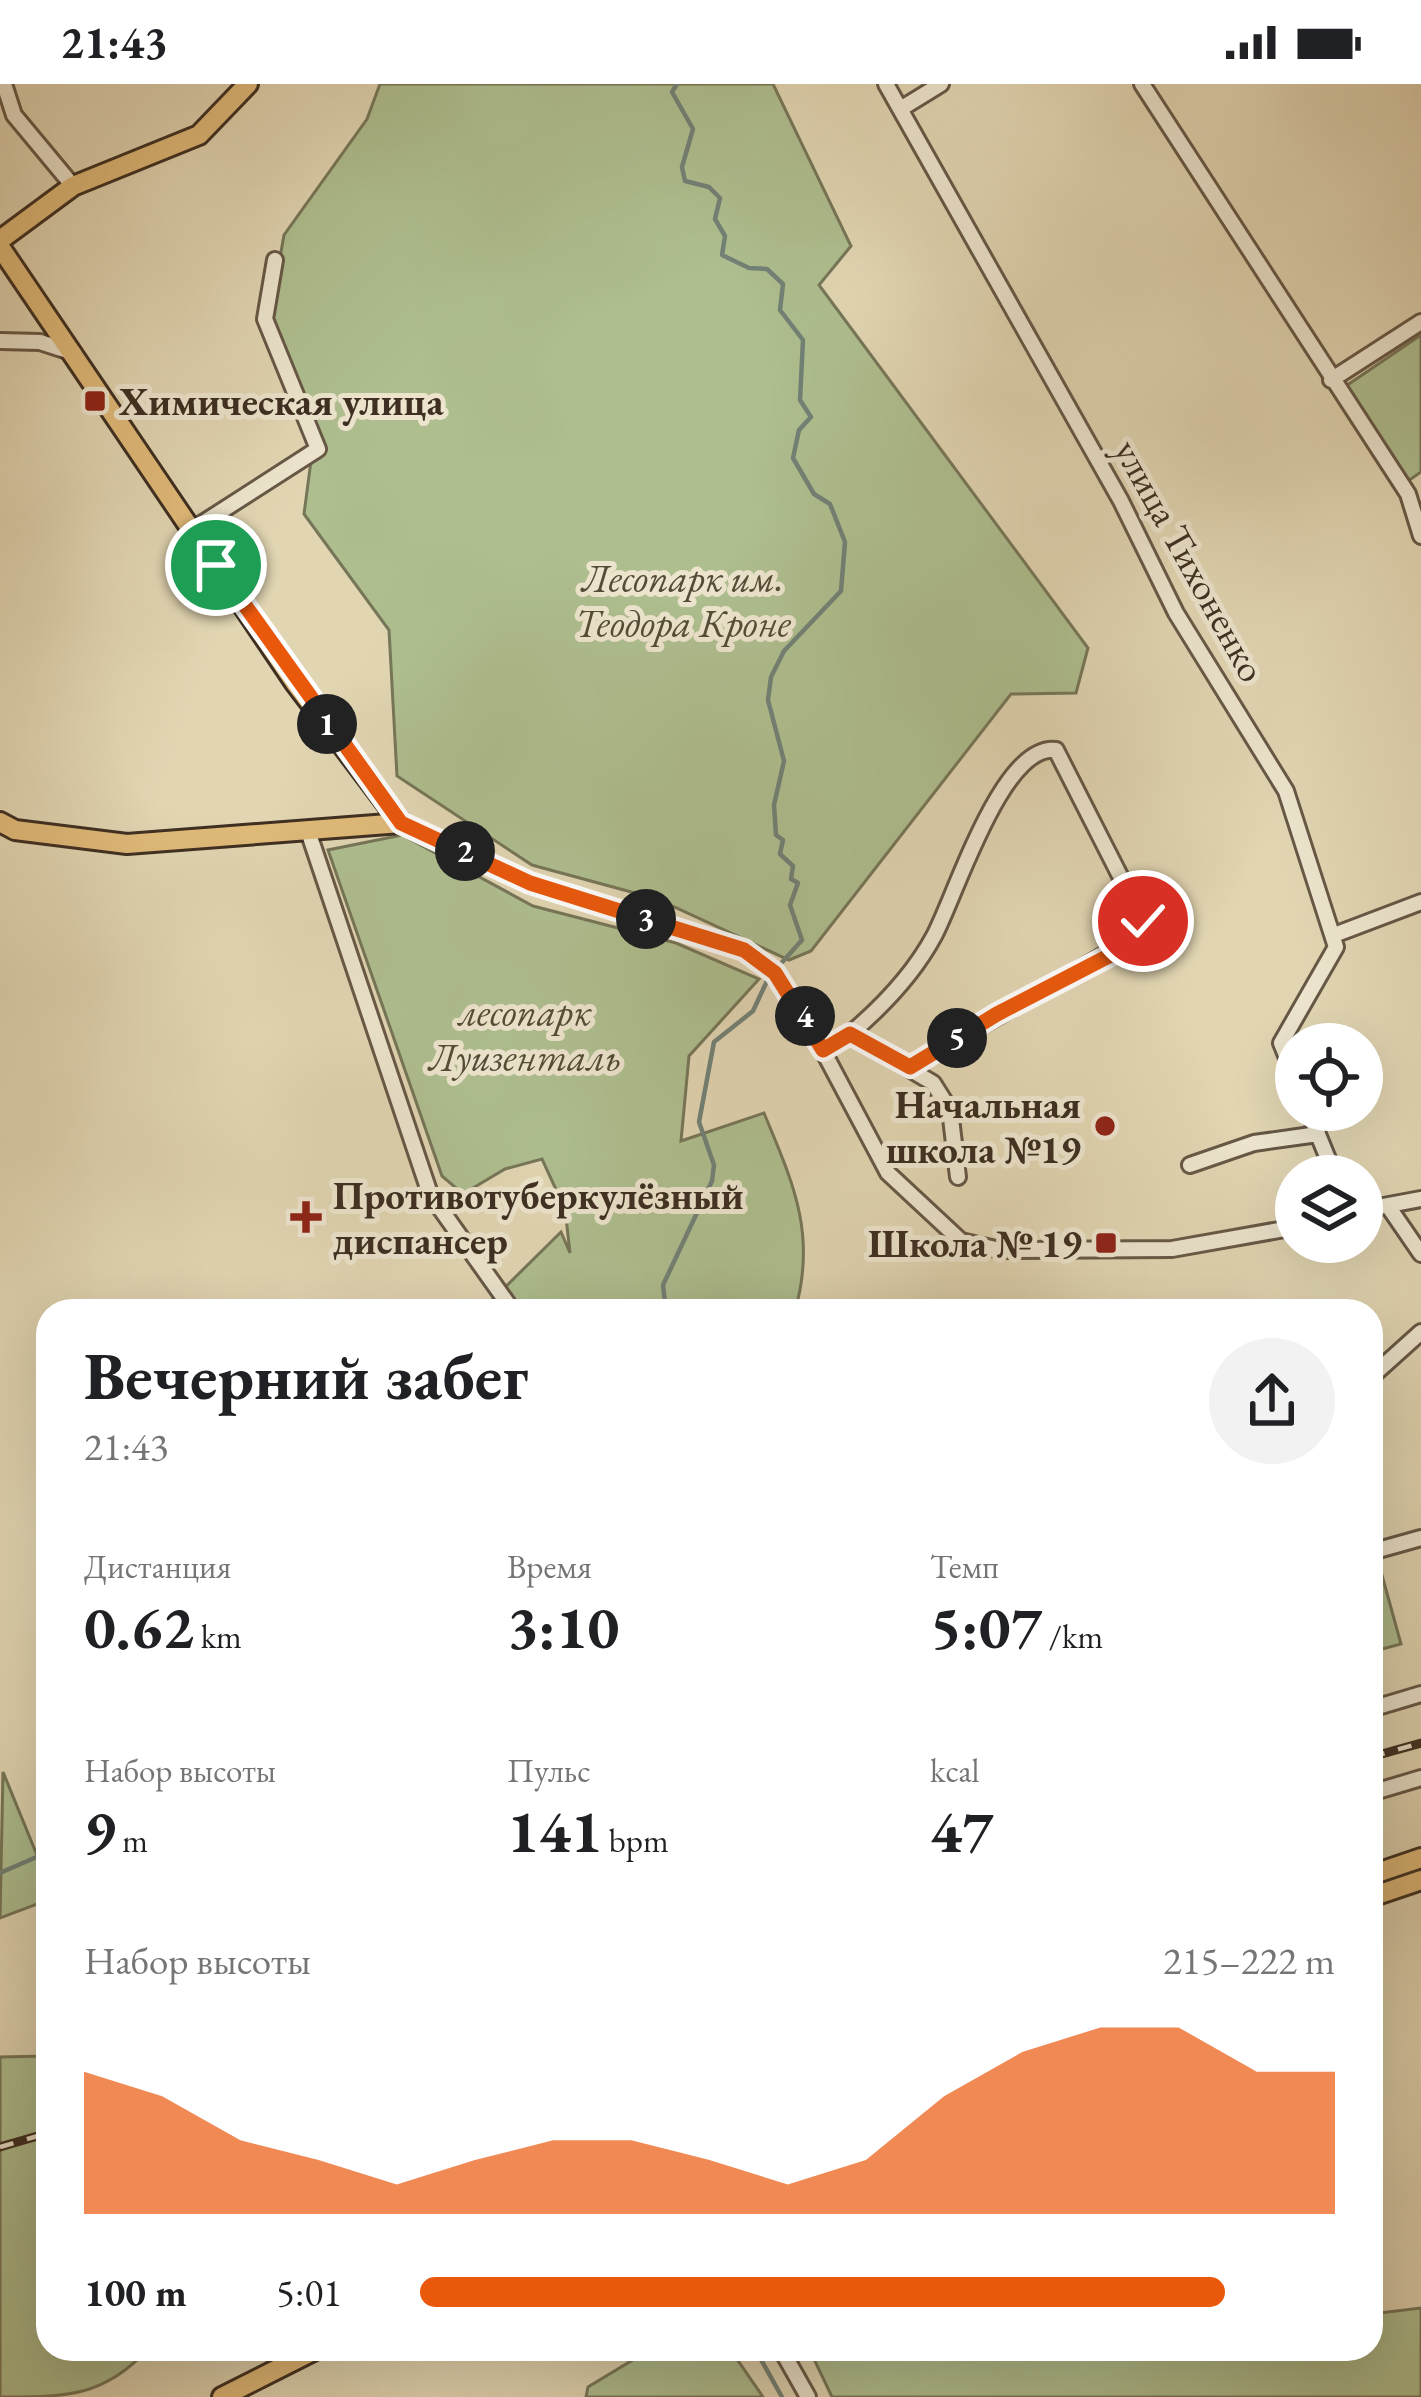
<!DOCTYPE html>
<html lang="ru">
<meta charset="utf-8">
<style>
body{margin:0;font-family:"EB Garamond",serif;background:#f2f2f2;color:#202124;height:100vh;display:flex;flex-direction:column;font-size:45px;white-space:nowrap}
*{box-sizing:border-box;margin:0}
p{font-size:39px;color:#757577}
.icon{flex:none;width:66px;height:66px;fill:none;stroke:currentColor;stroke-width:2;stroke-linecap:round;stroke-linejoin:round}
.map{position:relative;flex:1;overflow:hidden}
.drawer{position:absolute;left:36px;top:1215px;width:1347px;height:1062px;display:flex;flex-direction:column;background:#fff;border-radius:36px;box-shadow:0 12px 48px #0002}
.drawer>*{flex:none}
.controls{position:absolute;left:1275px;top:939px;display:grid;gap:24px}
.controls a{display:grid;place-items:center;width:108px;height:108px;border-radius:50%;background:#fff;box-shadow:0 12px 48px #0002;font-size:60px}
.pin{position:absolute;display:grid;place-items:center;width:102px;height:102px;color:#fff;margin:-51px;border:6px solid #fff;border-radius:50%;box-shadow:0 3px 12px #0007}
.km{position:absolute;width:60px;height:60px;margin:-30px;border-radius:50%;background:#222;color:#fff;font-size:33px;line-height:60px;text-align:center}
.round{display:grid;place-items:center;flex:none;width:126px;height:126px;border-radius:63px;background:#f2f2f2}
.head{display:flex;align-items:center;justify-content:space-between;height:204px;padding:0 48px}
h1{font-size:66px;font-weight:700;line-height:90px}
.figures{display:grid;grid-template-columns:repeat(3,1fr);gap:18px;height:204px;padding:12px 48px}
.figures div{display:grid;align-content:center}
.figures b{font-size:60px;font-weight:700}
.figures small{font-size:33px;font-weight:400}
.figures p{font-size:33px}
.chart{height:336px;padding:24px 48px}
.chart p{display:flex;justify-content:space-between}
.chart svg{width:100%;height:216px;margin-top:12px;fill:#ea580c;opacity:.7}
ul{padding:0 48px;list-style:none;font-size:39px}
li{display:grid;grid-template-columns:192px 144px 1fr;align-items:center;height:90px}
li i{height:30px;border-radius:15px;background:#ea580c}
.status{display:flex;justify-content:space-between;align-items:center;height:84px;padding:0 60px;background:#fff;direction:ltr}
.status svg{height:33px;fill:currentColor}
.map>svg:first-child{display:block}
</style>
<div class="status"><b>21:43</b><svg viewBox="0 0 49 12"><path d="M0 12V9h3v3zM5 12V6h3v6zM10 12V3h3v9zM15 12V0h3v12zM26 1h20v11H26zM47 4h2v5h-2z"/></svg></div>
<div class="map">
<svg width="1421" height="2313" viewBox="0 0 1421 2313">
<rect width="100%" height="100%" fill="#e1d5b2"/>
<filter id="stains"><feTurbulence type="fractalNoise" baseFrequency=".00167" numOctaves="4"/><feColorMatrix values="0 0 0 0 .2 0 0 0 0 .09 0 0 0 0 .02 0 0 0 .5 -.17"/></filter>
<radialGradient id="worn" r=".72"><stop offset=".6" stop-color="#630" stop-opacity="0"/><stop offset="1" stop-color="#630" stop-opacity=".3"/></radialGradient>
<path fill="#aebe8f" stroke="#767658" stroke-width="3" d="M 380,0 L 773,0 L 851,162 L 819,201 L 1088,564 L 1076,609 L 1011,610 L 811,867 L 789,876 L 657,815 L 532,781 L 397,692 L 389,546 L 304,430 L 316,339 L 268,241 L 284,151 L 367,35 Z
M 1421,251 L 1421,388 L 1408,397 L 1343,304 Z
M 402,751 L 533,822 L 676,859 L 759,895 L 689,972 L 681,1057 L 764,1029 C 793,1099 817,1150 795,1227 L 491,1227 L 487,1221 L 561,1148 L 570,1169 L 565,1125 L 542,1075 L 505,1085 L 463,1110 L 442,1092 L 328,766 Z
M 1380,1484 L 1401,1560 L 1371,1568 L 1371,1486 Z
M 3,1688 L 48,1798 L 48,1816 L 0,1834 Z
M 48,1972 L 48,2265 L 148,2265 C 104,2313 67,2313 0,2313 L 0,1973 Z
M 1421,2224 L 1421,2313 L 832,2313 L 813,2273 L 817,2265 L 1371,2265 L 1371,2230 Z
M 651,2265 L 730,2265 L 763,2313 L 586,2313 L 588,2303 Z"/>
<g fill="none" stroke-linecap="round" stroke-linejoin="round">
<path stroke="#728176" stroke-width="4.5" d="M 677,0 L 672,8 L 693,45 L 682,83 L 685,97 L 709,103 L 720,114 L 715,135 L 725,152 L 722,171 L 749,184 L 767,185 L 783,200 L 780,226 L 803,256 L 800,316 L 811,333 L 799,346 L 793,374 L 814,410 L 830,420 L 845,458 L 841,507 L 784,567 L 771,593 L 768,616 L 784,677 L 774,721 L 776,751 L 783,756 L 780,770 L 793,782 L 791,795 L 798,799 L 790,821 L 802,856 L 777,884
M 666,1227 L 663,1201 L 712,1097 L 714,1081 L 699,1038 L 714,958 L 753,927 L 767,897
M 0,1789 L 48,1768
M 755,2265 L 782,2313"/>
<defs>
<path id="minor" d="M 4,0 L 14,31 L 73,102
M 886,0 L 1121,417 L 1176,529 L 1286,707 L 1336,863 L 1281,959 L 1296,996
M 1142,0 L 1408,410 L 1421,452
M 902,24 L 941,0
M 0,257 L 40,258 L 74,269
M 1331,296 L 1421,238
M 192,446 L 318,365 L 265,235 L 275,176
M 401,739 L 529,799 L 744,866 L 775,889 L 803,929 L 888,1089 L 961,1157 L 1000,1166 L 1172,1165 L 1296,1143
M 308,747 L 430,1110 L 513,1227
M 1334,851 L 1421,818
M 850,950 C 883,922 913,891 934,852 C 956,811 1002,659 1056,666 L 1143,837 L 1142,849 L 910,983
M 822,966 L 850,950 L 933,999 L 950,1026 L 958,1093
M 1308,1026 L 1335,1092
M 1190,1081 L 1254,1059 L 1318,1050
M 1388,1122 L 1421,1170
M 1362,1126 L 1421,1115
M 1371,1293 L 1421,1248
M 1371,1468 L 1421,1454
M 1371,1625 L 1421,1610
M 1371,1709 L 1421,1694
M 781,2265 L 808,2313"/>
<path id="major" d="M 0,156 L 73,102 L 199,51 L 248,0
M 0,163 L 295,599 L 401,739
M 0,738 L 15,746 L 127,760 L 401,739
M 1371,1791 L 1421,1774
M 1371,1813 L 1421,1796
M 222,2313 L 317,2265"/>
</defs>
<use href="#minor" stroke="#675846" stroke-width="20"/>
<use href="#major" stroke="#3e2f22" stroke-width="24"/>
<use href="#minor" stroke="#ece4cd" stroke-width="14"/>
<use href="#major" stroke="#e0ba79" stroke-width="18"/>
<defs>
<path id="rail" d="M 1371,1673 L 1421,1659
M 0,2063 L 48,2049"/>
</defs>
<use href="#rail" stroke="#3e2f22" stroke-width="9"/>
<use href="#rail" stroke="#ece4cd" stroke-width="4.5" stroke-dasharray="14" stroke-linecap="butt"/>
</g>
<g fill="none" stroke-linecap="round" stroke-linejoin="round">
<defs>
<path id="route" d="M 216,481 L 401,739 L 530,799 L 744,866 L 775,889 L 823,966 L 850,950 L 910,983 L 997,930 L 1130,861 L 1142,849 L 1143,837"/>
</defs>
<use href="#route" stroke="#fff" stroke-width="24"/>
<use href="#route" stroke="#ea580c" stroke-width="15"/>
</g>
<g fill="#8f2418" stroke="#ece4cd" stroke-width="4.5">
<rect x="83" y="305" width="24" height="24" rx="6"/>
<circle cx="1105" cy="1042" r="12"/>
<path d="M300 1115h12v12h12v12h-12v12h-12v-12h-12v-12h12z"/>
<rect x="1094" y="1147" width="24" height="24" rx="6"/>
</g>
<g text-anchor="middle" stroke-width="10" stroke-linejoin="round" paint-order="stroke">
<g font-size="39" font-weight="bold" fill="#3e2f22" stroke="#ece4cd" text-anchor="start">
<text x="119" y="331">Химическая улица</text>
<text x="1081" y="1034" text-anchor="end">Начальная<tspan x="1081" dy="45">школа №19</tspan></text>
<text x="333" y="1125">Противотуберкулёзный<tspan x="333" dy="45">диспансер</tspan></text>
<text x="1082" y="1173" text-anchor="end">Школа № 19</text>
</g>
<g font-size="39" fill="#3e2f22" stroke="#ece4cd">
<text transform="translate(1191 476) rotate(61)" y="14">улица Тихоненко</text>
</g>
<g font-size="39" font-style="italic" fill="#544c38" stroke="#ece4cd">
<text x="683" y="507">Лесопарк им.<tspan x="683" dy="45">Теодора Кроне</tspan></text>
<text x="525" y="941">лесопарк<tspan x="525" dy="45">Луизенталь</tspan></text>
</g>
</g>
<rect width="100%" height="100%" filter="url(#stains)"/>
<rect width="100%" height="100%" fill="url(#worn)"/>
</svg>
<div class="controls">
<a><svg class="icon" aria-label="locate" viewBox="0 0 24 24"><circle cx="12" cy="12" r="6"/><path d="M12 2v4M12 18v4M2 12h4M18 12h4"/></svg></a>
<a><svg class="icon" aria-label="layers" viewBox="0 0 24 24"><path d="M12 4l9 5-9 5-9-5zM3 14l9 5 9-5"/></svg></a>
</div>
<div class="pin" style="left:216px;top:481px;background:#1e9e55"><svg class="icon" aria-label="arrive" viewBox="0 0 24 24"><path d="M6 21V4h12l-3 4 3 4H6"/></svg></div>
<div class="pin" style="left:1143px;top:837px;background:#d93025"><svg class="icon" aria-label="check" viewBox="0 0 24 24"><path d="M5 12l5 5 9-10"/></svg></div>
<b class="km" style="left:327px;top:640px">1</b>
<b class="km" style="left:465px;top:767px">2</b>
<b class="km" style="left:646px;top:835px">3</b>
<b class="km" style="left:805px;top:932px">4</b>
<b class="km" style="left:957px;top:954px">5</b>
<section class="drawer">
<div class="head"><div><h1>Вечерний забег</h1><p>21:43</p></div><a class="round"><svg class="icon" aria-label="share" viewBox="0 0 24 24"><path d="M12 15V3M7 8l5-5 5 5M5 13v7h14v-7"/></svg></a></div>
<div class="figures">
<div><p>Дистанция</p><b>0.62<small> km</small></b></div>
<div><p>Время</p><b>3:10</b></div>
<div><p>Темп</p><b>5:07<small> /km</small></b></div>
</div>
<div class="figures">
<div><p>Набор высоты</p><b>9<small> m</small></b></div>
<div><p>Пульс</p><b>141<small> bpm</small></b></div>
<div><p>kcal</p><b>47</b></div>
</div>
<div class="chart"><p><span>Набор высоты</span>215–222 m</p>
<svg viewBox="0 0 160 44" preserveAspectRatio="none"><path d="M0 44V15L10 20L20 29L30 33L40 38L50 33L60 29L70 29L80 33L90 38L100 33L110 20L120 11L130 6L140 6L150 15L160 15V44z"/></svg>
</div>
<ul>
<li><b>100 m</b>5:01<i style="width:88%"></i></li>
</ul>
</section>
</div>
